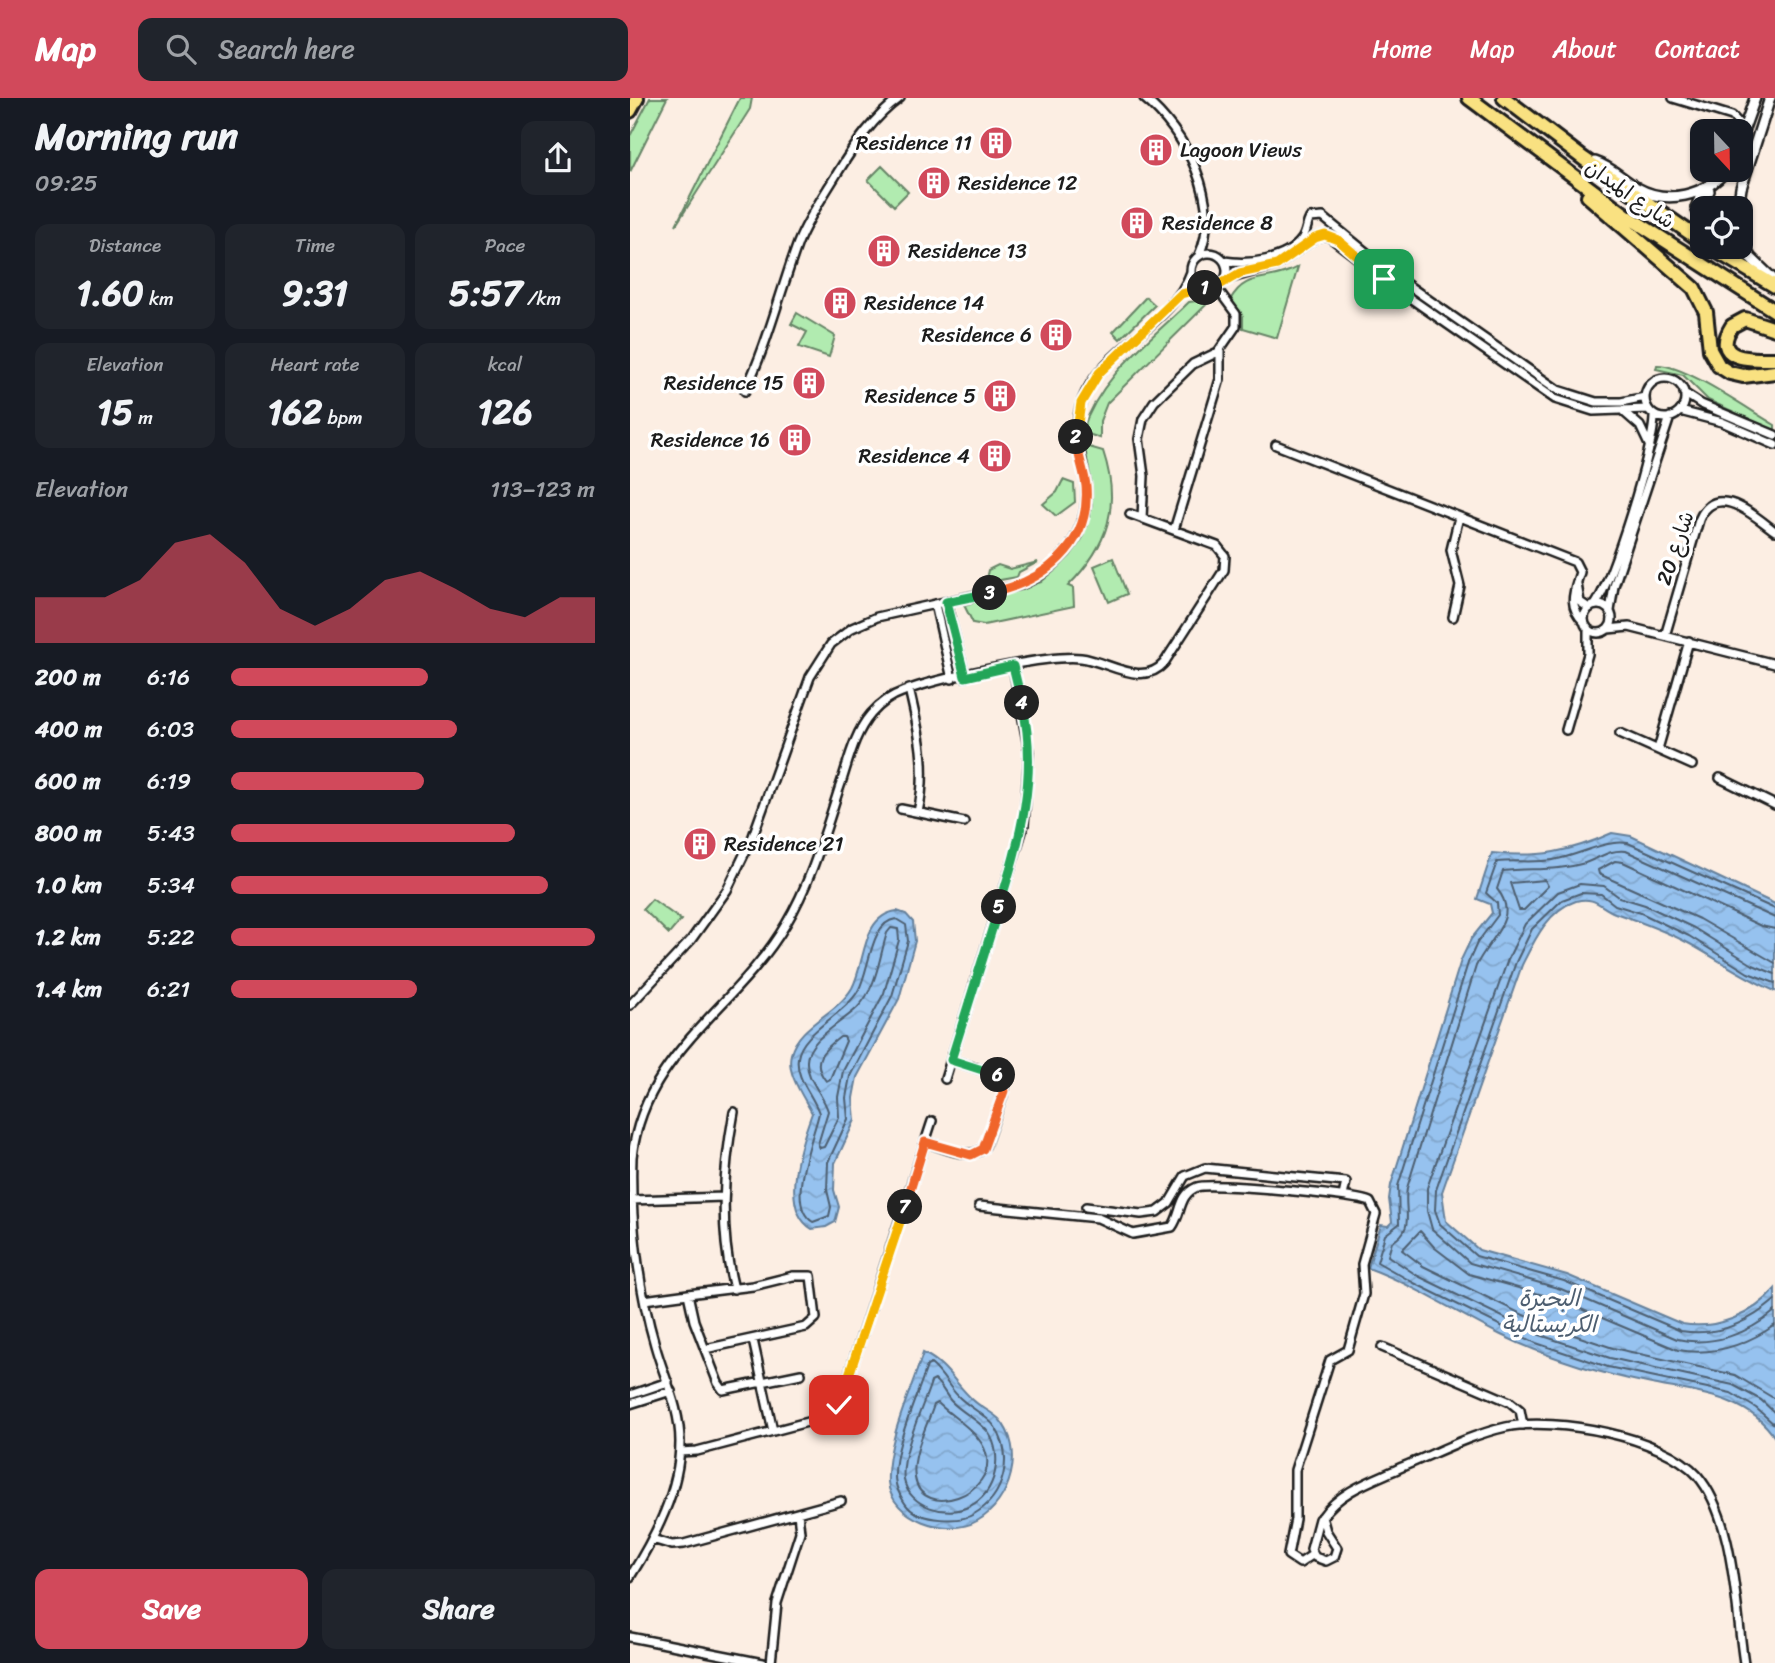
<!DOCTYPE html>
<meta charset="utf-8">
<style>
body{margin:0;font-family:Sriracha,"Playpen Sans Arabic",sans-serif;background:#20242c;color:#f1f3f6;height:100vh;display:flex;flex-direction:column;font-size:26px;white-space:nowrap}
*{box-sizing:border-box;margin:0}
p{font-size:23px;color:#9ea1a6}
.icon{flex:none;width:38px;height:38px;fill:none;stroke:currentColor;stroke-width:2;stroke-linecap:round;stroke-linejoin:round}
.map{position:relative;flex:1;overflow:hidden}
.panel{display:flex;flex-direction:column;background:#171b24;width:630px}
.panel>*{flex:none}
.needle{width:46px;rotate:158deg}
.controls{position:absolute;left:1060px;top:21px;display:grid;gap:14px}
.controls a{display:grid;place-items:center;width:63px;height:63px;border-radius:14px;background:#171b24;box-shadow:0 2px 5px #0004;font-size:35px}
.pin{position:absolute;display:grid;place-items:center;width:60px;height:60px;color:#fff;margin:-30px;border-radius:14px;box-shadow:0 4px 10px #0006}
.km{position:absolute;width:35px;height:35px;margin:-18px;border-radius:50%;background:#222;color:#fff;font-size:19px;line-height:35px;text-align:center}
.round{display:grid;place-items:center;flex:none;width:74px;height:74px;border-radius:14px;background:#20242c}
.head{display:flex;align-items:center;justify-content:space-between;height:119px;padding:0 35px}
h1{font-size:38px;font-weight:800;line-height:52px}
.stats{display:grid;grid-template-columns:repeat(3,1fr);gap:10px;height:119px;padding:7px 35px}
.stats div{display:grid;align-content:center;border-radius:14px;background:#20242c;text-align:center}
.stats b{font-size:35px;font-weight:800}
.stats small{font-size:19px;font-weight:400}
.stats p{font-size:19px}
.chart{height:196px;padding:14px 35px}
.chart p{display:flex;justify-content:space-between}
.chart svg{width:100%;height:126px;margin-top:7px;fill:#d1495b;opacity:.7}
.button{display:flex;gap:14px;margin-top:auto;padding:14px 35px}
.button a{flex:1;height:80px;border-radius:14px;background:#d1495b;color:#fff;font-size:28px;font-weight:800;line-height:80px;text-align:center}
.button a+a{background:#20242c;color:#f1f3f6}
ul{padding:0 35px;list-style:none;font-size:23px}
li{display:grid;grid-template-columns:112px 84px 1fr;align-items:center;height:52px}
li i{height:18px;border-radius:9px;background:#d1495b}
header{display:flex;align-items:center;gap:42px;box-sizing:border-box;height:98px;padding:0 35px;background:#d1495b;color:#fff}
header strong{font-size:33px}
nav{display:flex;gap:38px;margin-inline-start:auto;font-size:24px}
.search{width:490px;height:63px;background:#20242c;display:flex;align-items:center;gap:18px;box-sizing:border-box;padding:0 24px;border-radius:14px;color:#9ea1a6;font-size:26px}
main{display:flex;flex:1;min-height:0}
.map>svg:first-child{display:block}
</style>
<header>
<strong>Map</strong>
<div class="search"><svg class="icon" aria-label="search" viewBox="0 0 24 24"><circle cx="10" cy="10" r="6"/><path d="M15 15l6 6"/></svg>Search here</div>
<nav><a>Home</a><a>Map</a><a>About</a><a>Contact</a></nav>
</header>
<main>
<section class="panel">
<div class="head"><div><h1>Morning run</h1><p>09:25</p></div><a class="round"><svg class="icon" aria-label="share" viewBox="0 0 24 24"><path d="M12 15V3M7 8l5-5 5 5M5 13v7h14v-7"/></svg></a></div>
<div class="stats">
<div><p>Distance</p><b>1.60<small> km</small></b></div>
<div><p>Time</p><b>9:31</b></div>
<div><p>Pace</p><b>5:57<small> /km</small></b></div>
</div>
<div class="stats">
<div><p>Elevation</p><b>15<small> m</small></b></div>
<div><p>Heart rate</p><b>162<small> bpm</small></b></div>
<div><p>kcal</p><b>126</b></div>
</div>
<div class="chart"><p><span>Elevation</span>113–123 m</p>
<svg viewBox="0 0 160 44" preserveAspectRatio="none"><path d="M0 44V28L10 28L20 28L30 22L40 9L50 6L60 16L70 32L80 38L90 32L100 22L110 19L120 25L130 32L140 35L150 28L160 28V44z"/></svg>
</div>
<ul>
<li><b>200 m</b>6:16<i style="width:54%"></i></li>
<li><b>400 m</b>6:03<i style="width:62%"></i></li>
<li><b>600 m</b>6:19<i style="width:53%"></i></li>
<li><b>800 m</b>5:43<i style="width:78%"></i></li>
<li><b>1.0 km</b>5:34<i style="width:87%"></i></li>
<li><b>1.2 km</b>5:22<i style="width:100%"></i></li>
<li><b>1.4 km</b>6:21<i style="width:51%"></i></li>
</ul>
<div class="button"><a>Save</a><a>Share</a></div>
</section>
<div class="map">
<svg width="1145" height="1565" viewBox="0 0 1145 1565">
<defs>
<pattern id="water-waves" width="16" height="10" patternUnits="userSpaceOnUse" patternTransform="scale(1.75)"><rect width="16" height="10" fill="#96c2ef"/><path d="M0 5q4-4 8 0t8 0" fill="none" stroke="#81a6cc"/></pattern>
</defs>
<rect width="100%" height="100%" fill="#fceee3"/>
<filter id="ink" filterUnits="userSpaceOnUse"><feTurbulence type="fractalNoise" baseFrequency=".0143" numOctaves="2"/><feDisplacementMap in="SourceGraphic" scale="14" xChannelSelector="R" yChannelSelector="G"/><feConvolveMatrix kernelMatrix="1 2 1 2 8 2 1 2 1" color-interpolation-filters="sRGB"/></filter>
<g filter="url(#ink)">
<path fill="#b1ebb0" stroke="#668466" stroke-width="2" d="M 20,0 L 37,0 L 0,74 L 0,38 Z
M 110,0 L 122,0 L 120,11 L 46,127 Z
M 252,68 L 278,94 L 264,108 L 238,82 Z
M 668,169 L 647,240 L 613,230 L 613,218 L 600,202 C 617,172 637,186 668,169 Z
M 516,199 L 525,207 L 490,241 L 483,234 Z
M 567,203 L 578,205 L 477,305 L 470,323 L 470,340 L 452,334 C 469,279 519,243 559,204 Z
M 167,215 L 205,238 L 199,259 L 169,249 L 177,234 L 161,226 Z
M 1027,267 C 1054,266 1119,312 1145,327 L 1145,333 L 1078,302 L 1053,277 L 1026,271 Z
M 452,347 L 473,353 C 491,407 479,447 438,488 L 443,490 L 444,508 L 354,527 L 343,525 L 334,507 L 411,484 L 440,458 L 452,441 L 462,407 Z
M 433,382 L 444,386 L 445,404 L 426,418 L 413,406 L 427,394 Z
M 483,460 L 497,496 L 479,504 L 464,468 Z
M 408,464 L 389,474 L 387,479 L 359,484 L 356,481 L 358,472 L 368,467 L 380,471 Z
M 22,801 L 51,822 L 39,836 L 13,811 Z"/>
<path fill="url(#water-waves)" stroke="#65809b" stroke-width="2" d="M 982,735 L 1001,738 L 1145,806 L 1145,893 C 1114,880 1089,862 1060,846 C 1036,833 1011,824 985,815 C 970,809 965,798 946,803 C 918,812 904,843 892,867 L 812,1094 L 816,1123 L 849,1152 L 937,1177 L 1052,1226 C 1086,1232 1123,1217 1145,1191 L 1145,1340 C 1117,1296 1063,1295 1017,1285 C 967,1275 917,1259 871,1237 C 827,1215 784,1187 738,1170 L 751,1127 L 758,1128 L 762,1124 L 759,1101 L 761,1087 L 831,862 L 841,841 L 862,815 L 860,806 L 847,801 L 862,755 C 909,760 940,754 982,735 Z
M 267,813 L 276,816 L 283,824 L 285,843 L 269,901 L 227,979 L 223,1000 L 225,1022 L 205,1065 L 204,1092 L 209,1109 L 205,1124 L 196,1129 L 182,1131 C 148,1110 171,1045 182,1015 C 174,999 156,976 161,956 C 169,926 207,916 222,890 C 236,864 231,818 267,813 Z
M 293,1255 C 317,1266 325,1286 343,1302 C 350,1309 362,1314 369,1321 C 396,1351 381,1404 347,1423 C 318,1440 261,1421 258,1384 C 256,1345 281,1292 293,1255 Z"/>
<g fill="none" stroke-linecap="round" stroke-linejoin="round">
<path stroke="#4d5e70" stroke-width="2" d="M 915,782 L 918,788 L 894,812 L 889,812 L 880,785 Z
M 1145,811 L 998,745 C 975,741 949,758 923,762 C 904,765 885,762 867,764 L 856,795 L 867,805 L 868,817 L 847,845 L 838,865 L 768,1088 L 769,1126 L 755,1137 L 747,1164 L 784,1185 L 906,1245 L 978,1269 L 1101,1295 L 1126,1310 L 1145,1327
M 1145,820 L 996,753 C 979,751 970,760 955,765 C 928,773 900,770 873,773 L 867,791 C 891,820 859,840 846,868 L 777,1090 C 773,1112 786,1131 762,1144 L 758,1158 L 788,1178 L 910,1237 L 980,1260 L 1103,1287 L 1131,1302 L 1145,1315
M 266,821 L 276,827 L 278,843 L 262,898 L 220,978 L 216,1000 L 218,1021 L 198,1064 L 197,1092 L 201,1109 L 199,1118 L 183,1124 C 154,1107 184,1039 189,1015 C 183,997 165,980 168,960 C 171,934 215,916 228,893 C 240,872 240,824 266,821 Z
M 261,830 L 268,831 L 269,842 L 254,895 L 213,973 L 208,999 L 209,1019 L 194,1049 L 190,1050 L 188,1046 L 198,1013 C 193,996 176,981 177,963 C 177,942 213,924 227,910 C 247,890 249,860 257,835 Z
M 1145,831 L 1131,828 L 993,764 L 985,763 L 968,772 L 969,776 L 1069,821 L 1145,865
M 1145,876 L 1123,867 L 1064,830 L 1015,807 L 989,799 L 974,788 L 950,786 L 928,794 L 895,826 L 878,861 L 797,1090 L 797,1113 L 802,1131 L 840,1165 L 931,1191 L 1047,1241 C 1082,1249 1118,1236 1145,1213
M 1145,885 L 1118,875 L 1059,838 L 1011,815 L 985,807 L 971,796 L 951,795 L 932,802 L 902,831 L 886,864 L 806,1092 L 805,1112 L 810,1126 L 846,1158 L 934,1183 L 1051,1233 C 1087,1239 1118,1225 1145,1202
M 210,939 L 214,939 L 216,943 L 200,981 L 196,983 C 180,963 193,952 210,939 Z
M 1145,1227 C 1116,1247 1083,1258 1048,1252 L 927,1201 L 839,1176 L 805,1150 L 790,1133 L 772,1152 L 793,1168 L 914,1227 L 983,1250 L 1105,1277 L 1145,1301
M 301,1266 C 313,1276 318,1288 328,1298 C 338,1309 357,1317 365,1329 C 384,1358 375,1398 344,1416 C 330,1425 290,1423 278,1409 C 274,1405 267,1392 266,1386 C 259,1359 288,1296 297,1268 Z
M 305,1282 C 312,1288 315,1296 321,1303 C 331,1314 349,1322 358,1334 C 374,1357 366,1395 340,1408 C 317,1420 279,1409 274,1382 C 270,1357 293,1309 301,1284 Z
M 308,1305 C 323,1320 350,1334 356,1355 C 368,1396 292,1423 285,1380 C 281,1358 297,1328 304,1307 Z"/>
<defs>
<path id="minor" d="M 514,0 C 555,33 593,105 569,157
M 1043,0 L 1102,18 L 1114,31
M561 173a18 18 0 1 1 36 0a18 18 0 1 1-36 0Z
M 594,163 C 618,167 656,163 672,141 C 677,134 676,127 680,120 L 693,119 L 769,181 L 928,292 L 966,304 L 991,304 L 1015,299
M 594,182 L 647,167 L 685,140 L 697,137 L 777,198 L 925,301 L 963,313 L 1018,311
M1015 300a20 20 0 1 1 40 0a20 20 0 1 1-40 0Z
M 115,293 C 138,245 150,194 168,145 C 178,120 194,97 208,74 C 225,46 244,19 270,0
M 1054,295 L 1071,306 L 1145,337
M 1050,313 L 1092,324 L 1145,347
M 994,314 L 1010,328 L 1020,349
M 646,347 L 945,464 L 950,474 C 944,494 937,507 954,524
M 512,420 L 514,378 L 509,341 L 513,321 L 524,304 L 563,266 L 588,254 L 606,228 L 606,216 L 586,189
M 544,432 L 590,281 L 590,252
M 947,486 L 950,504 L 959,510
M 316,504 L 335,579
M 305,506 L 322,581
M954 521a14 14 0 1 1 28 0a14 14 0 1 1-28 0Z
M 965,507 C 982,484 1025,347 1024,317
M 980,513 L 984,488 L 1040,319
M 823,519 L 830,488 L 821,452 L 829,419
M 978,531 L 999,529 L 1145,566
M 1035,538 L 1069,422 C 1086,382 1124,418 1145,433
M 279,591 C 289,633 298,671 288,714
M 936,632 L 958,556 L 958,531
M 990,635 L 1062,667
M 1028,651 L 1059,543
M 1090,680 L 1145,707
M 271,711 L 334,724
M 0,907 L 61,842 L 97,792 L 123,738 L 180,579 L 201,546 L 222,530 L 247,519 L 391,487 C 432,470 460,432 456,387 C 453,357 441,334 452,303 C 472,249 542,228 561,174
M 315,981 L 394,727 L 399,654 L 383,568
M 295,1044 C 312,1049 343,1065 355,1048 L 373,997 L 374,987 L 365,976 L 321,962
M 2,1102 L 94,1099
M 349,1108 L 468,1120 L 503,1136 L 542,1129 C 552,1116 548,1097 567,1089 C 580,1084 727,1097 740,1104 L 746,1116 L 732,1166 L 734,1196 L 718,1252 L 700,1262 L 665,1372 L 665,1421 L 658,1457 L 670,1465 L 682,1457
M 456,1109 L 511,1116 L 527,1114 L 539,1105 L 555,1078 L 575,1070 L 716,1084 L 713,1098
M 104,1191 C 89,1132 93,1073 104,1014
M 14,1202 L 58,1196
M 123,1242 L 143,1333
M 752,1249 L 880,1304 L 890,1312 L 893,1327
M 75,1251 L 176,1229 L 186,1220 L 181,1178 L 163,1178 L 123,1188 L 58,1196 L 64,1223 L 88,1285 L 93,1292 L 171,1276
M 0,1297 L 38,1284
M 0,1306 L 41,1293
M 50,1354 L 67,1353 L 185,1322 L 209,1307 L 302,1023
M 692,1419 C 711,1392 744,1382 772,1369 C 806,1355 840,1337 876,1329 C 926,1319 1032,1338 1067,1377 C 1105,1421 1105,1508 1114,1565
M 692,1419 L 696,1433 L 707,1450 L 704,1459 L 696,1463 L 685,1459 L 681,1451 L 689,1421 Z
M 22,1441 L 42,1447 L 54,1446 L 211,1403
M 0,1479 C 25,1439 50,1392 50,1344 C 50,1309 34,1280 25,1247 C 8,1189 0,1119 2,1059 C 14,954 107,910 156,826 C 181,784 194,737 209,691 C 218,666 223,637 241,616 C 249,607 260,598 272,594 C 303,581 419,556 451,560 C 478,563 512,590 534,565 L 594,472 L 595,458 L 587,448 L 500,416
M 0,1539 L 133,1565
M 141,1565 L 147,1505 L 170,1434 L 168,1415"/>
<path id="tertiary" d="M 1111,39 L 1125,0
M 965,64 C 981,69 992,81 1007,90 C 1037,107 1075,98 1096,72
M 1108,110 L 1111,90 L 1140,0
M 1073,125 L 1066,110 L 1070,100 L 1079,93
M 1111,141 L 1120,159 L 1145,183"/>
<path id="primary" d="M 839,0 L 997,118 L 1145,213
M 874,0 L 954,61 L 1073,144
M 0,13 L 7,0
M 958,98 L 1064,190 L 1076,214 L 1080,252 L 1089,268 L 1100,275 L 1113,278 L 1145,274
M 1080,149 L 1145,188
M 1145,231 L 1115,221 L 1102,228 C 1079,264 1125,261 1145,261"/>
</defs>
<use href="#minor" stroke="#1c1c1c" stroke-width="12"/>
<use href="#tertiary" stroke="#1c1c1c" stroke-width="14"/>
<use href="#primary" stroke="#1c1c1c" stroke-width="18"/>
<use href="#minor" stroke="#fff" stroke-width="7"/>
<use href="#tertiary" stroke="#fff" stroke-width="9"/>
<use href="#primary" stroke="#f9e181" stroke-width="12"/>
</g>
</g>
<g fill="none" stroke-linecap="round" stroke-linejoin="round" filter="url(#ink)">
<defs>
<path id="split-1" d="M 575,190 L 586,189 L 610,175 L 647,167 L 685,140 L 695,137 L 708,142 L 754,181"/>
<path id="split-2" d="M 446,339 L 451,305 L 469,275 L 551,196 L 575,190"/>
<path id="split-3" d="M 360,495 C 413,484 461,448 456,388 C 454,371 447,356 446,339"/>
<path id="split-4" d="M 360,495 L 316,504 L 335,579 L 383,568 L 392,605"/>
<path id="split-5" d="M 369,809 C 390,741 409,677 392,605"/>
<path id="split-6" d="M 368,977 L 321,962 L 369,809"/>
<path id="split-7" d="M 275,1109 L 295,1044 L 341,1057 L 353,1051 L 374,993 L 368,977"/>
<path id="split-8" d="M 209,1307 L 275,1109"/>
</defs>
<use href="#split-1" stroke="#fff" stroke-width="14"/>
<use href="#split-2" stroke="#fff" stroke-width="14"/>
<use href="#split-3" stroke="#fff" stroke-width="14"/>
<use href="#split-4" stroke="#fff" stroke-width="14"/>
<use href="#split-5" stroke="#fff" stroke-width="14"/>
<use href="#split-6" stroke="#fff" stroke-width="14"/>
<use href="#split-7" stroke="#fff" stroke-width="14"/>
<use href="#split-8" stroke="#fff" stroke-width="14"/>
<use href="#split-1" stroke="#f5b400" stroke-width="9"/>
<use href="#split-2" stroke="#f5b400" stroke-width="9"/>
<use href="#split-3" stroke="#f0652b" stroke-width="9"/>
<use href="#split-4" stroke="#22a559" stroke-width="9"/>
<use href="#split-5" stroke="#22a559" stroke-width="9"/>
<use href="#split-6" stroke="#22a559" stroke-width="9"/>
<use href="#split-7" stroke="#f0652b" stroke-width="9"/>
<use href="#split-8" stroke="#f5b400" stroke-width="9"/>
</g>
<defs>
<symbol id="building-disc" viewBox="-11 -11 22 22"><circle r="9.5" fill="#d1495b" stroke="#fff"/><path d="M-4-6H4V6H1V3H-1V6H-4ZM-2.5-4.3h1.7v1.8h-1.7ZM.8-4.3h1.7v1.8H.8ZM-2.5-1h1.7V.8h-1.7ZM.8-1h1.7V.8H.8Z" fill="#fff"/></symbol>
</defs>
<g fill-rule="evenodd">
<use href="#building-disc" x="347" y="26" width="38" height="38"/>
<use href="#building-disc" x="507" y="33" width="38" height="38"/>
<use href="#building-disc" x="285" y="66" width="38" height="38"/>
<use href="#building-disc" x="488" y="106" width="38" height="38"/>
<use href="#building-disc" x="235" y="134" width="38" height="38"/>
<use href="#building-disc" x="191" y="186" width="38" height="38"/>
<use href="#building-disc" x="407" y="218" width="38" height="38"/>
<use href="#building-disc" x="160" y="266" width="38" height="38"/>
<use href="#building-disc" x="351" y="279" width="38" height="38"/>
<use href="#building-disc" x="146" y="323" width="38" height="38"/>
<use href="#building-disc" x="346" y="339" width="38" height="38"/>
<use href="#building-disc" x="51" y="727" width="38" height="38"/>
</g>
<g text-anchor="middle" stroke-width="7" stroke-linejoin="round" paint-order="stroke">
<g font-size="21" fill="#1c1c1c" stroke="#fff" text-anchor="end">
<text x="342" y="52">Residence 11</text>
<text x="550" y="59" text-anchor="start">Lagoon Views</text>
<text x="328" y="92" text-anchor="start">Residence 12</text>
<text x="532" y="132" text-anchor="start">Residence 8</text>
<text x="278" y="160" text-anchor="start">Residence 13</text>
<text x="234" y="212" text-anchor="start">Residence 14</text>
<text x="402" y="244">Residence 6</text>
<text x="154" y="292">Residence 15</text>
<text x="346" y="305">Residence 5</text>
<text x="140" y="349">Residence 16</text>
<text x="340" y="365">Residence 4</text>
<text x="94" y="753" text-anchor="start">Residence 21</text>
</g>
<g font-size="21" fill="#1c1c1c" stroke="#fff">
<text transform="translate(1000 96) rotate(35)" y="7">شارع الميدان</text>
<text transform="translate(1045 450) rotate(-71)" y="7">شارع 20</text>
</g>
<g font-size="23" font-style="italic" fill="#4d5e70" stroke="#fff">
<text x="919" y="1208">البحيرة<tspan x="919" dy="26">الكريستالية</tspan></text>
</g>
</g>
</svg>
<div class="controls">
<a><svg class="needle" viewBox="-14 -14 28 28"><path d="M0-13l5 13h-10z" fill="#e53935"/><path d="M0 13l5-13h-10z" fill="#9ea1a6"/></svg></a>
<a><svg class="icon" aria-label="locate" viewBox="0 0 24 24"><circle cx="12" cy="12" r="6"/><path d="M12 2v4M12 18v4M2 12h4M18 12h4"/></svg></a>
</div>
<div class="pin" style="left:754px;top:181px;background:#1e9e55"><svg class="icon" aria-label="arrive" viewBox="0 0 24 24"><path d="M6 21V4h12l-3 4 3 4H6"/></svg></div>
<div class="pin" style="left:209px;top:1307px;background:#d93025"><svg class="icon" aria-label="check" viewBox="0 0 24 24"><path d="M5 12l5 5 9-10"/></svg></div>
<b class="km" style="left:575px;top:190px">1</b>
<b class="km" style="left:446px;top:339px">2</b>
<b class="km" style="left:360px;top:495px">3</b>
<b class="km" style="left:392px;top:605px">4</b>
<b class="km" style="left:369px;top:809px">5</b>
<b class="km" style="left:368px;top:977px">6</b>
<b class="km" style="left:275px;top:1109px">7</b>
</div>
</main>
